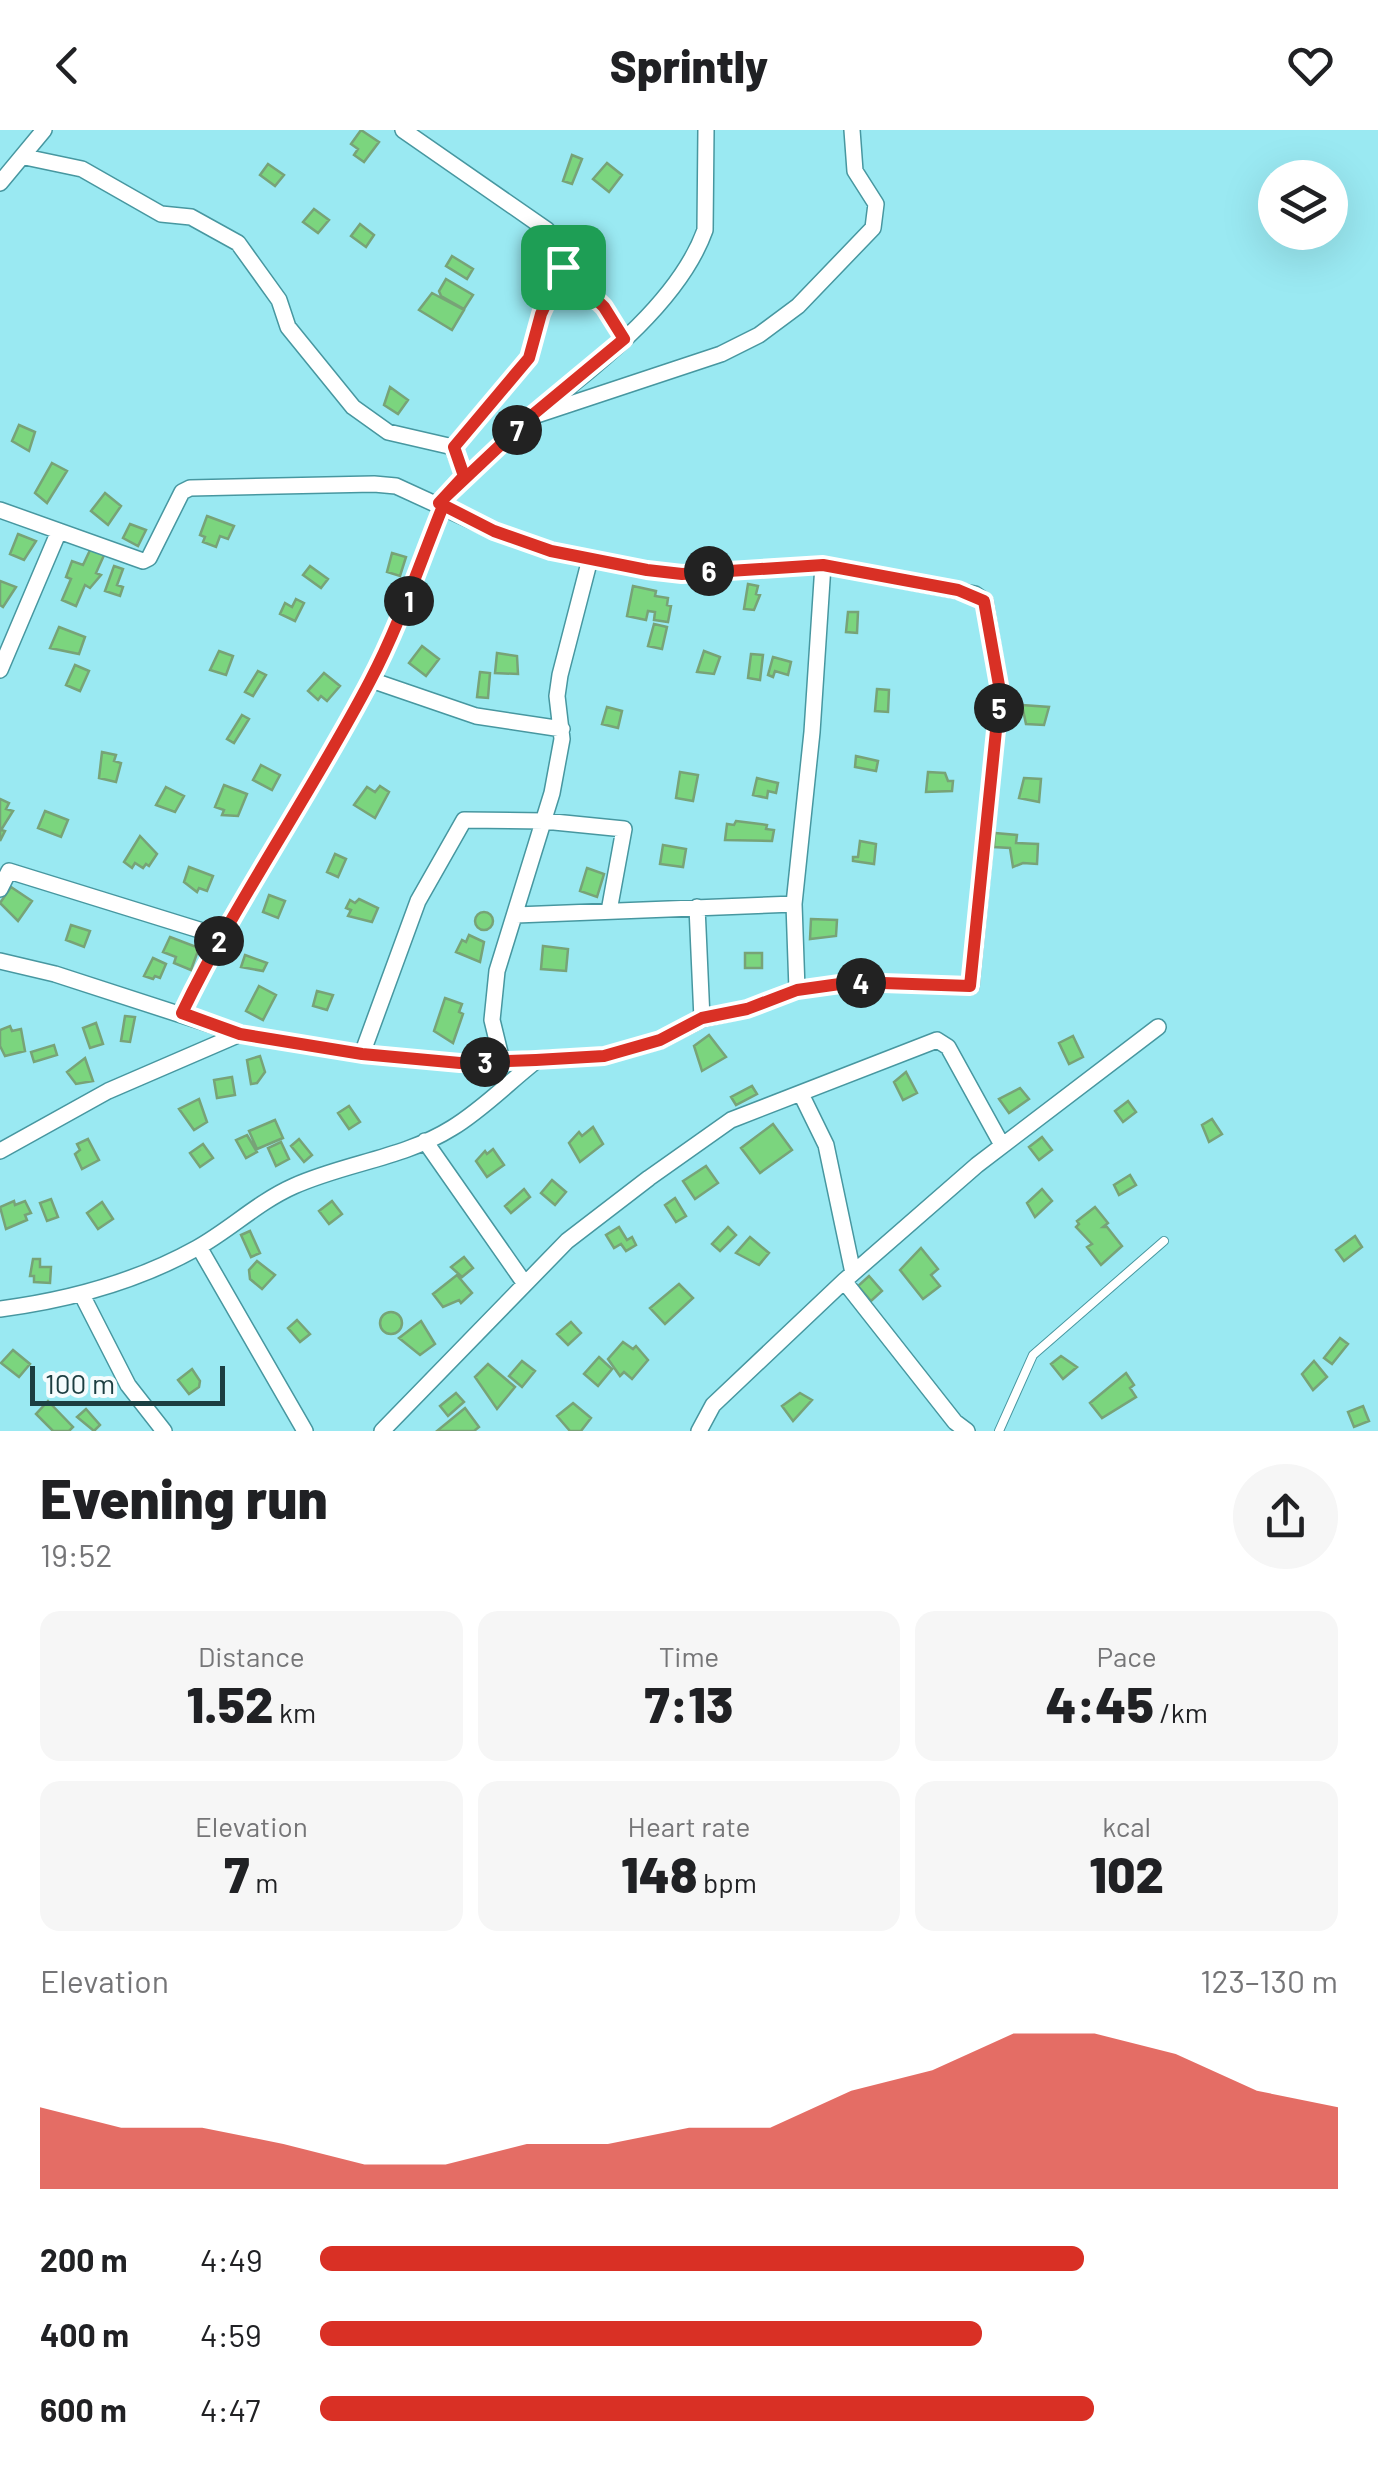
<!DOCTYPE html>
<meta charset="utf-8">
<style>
body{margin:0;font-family:Barlow,sans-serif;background:#f6f6f6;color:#202124;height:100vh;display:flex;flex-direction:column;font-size:38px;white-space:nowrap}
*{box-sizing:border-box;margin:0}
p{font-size:32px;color:#757577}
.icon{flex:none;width:55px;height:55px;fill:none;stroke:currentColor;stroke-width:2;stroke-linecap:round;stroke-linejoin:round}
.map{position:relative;height:1301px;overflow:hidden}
.details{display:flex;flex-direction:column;background:#fff;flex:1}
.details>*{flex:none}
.fabs{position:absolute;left:1258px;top:30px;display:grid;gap:20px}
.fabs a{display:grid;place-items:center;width:90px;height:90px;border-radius:50%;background:#fff;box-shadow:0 10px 40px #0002;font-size:50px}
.scale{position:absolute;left:30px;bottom:25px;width:195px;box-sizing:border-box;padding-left:10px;border:5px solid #1c3e41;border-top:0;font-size:28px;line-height:35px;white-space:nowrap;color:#1c3e41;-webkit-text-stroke:8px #f5fcfd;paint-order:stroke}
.pin{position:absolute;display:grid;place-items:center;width:85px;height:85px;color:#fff;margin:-42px;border-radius:20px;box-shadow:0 5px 15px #0006}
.km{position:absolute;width:50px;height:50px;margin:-25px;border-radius:50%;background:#222;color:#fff;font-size:28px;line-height:50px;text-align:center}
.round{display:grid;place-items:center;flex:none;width:105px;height:105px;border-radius:52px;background:#f6f6f6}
.overview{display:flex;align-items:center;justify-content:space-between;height:170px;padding:0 40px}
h1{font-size:55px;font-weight:800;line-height:75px}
.figures{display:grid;grid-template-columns:repeat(3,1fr);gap:15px;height:170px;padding:10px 40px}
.figures div{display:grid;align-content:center;border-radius:20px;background:#f6f6f6;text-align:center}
.figures b{font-size:50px;font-weight:800}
.figures small{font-size:28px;font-weight:400}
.figures p{font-size:28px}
.chart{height:280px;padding:20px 40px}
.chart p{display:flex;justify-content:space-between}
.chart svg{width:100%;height:180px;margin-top:10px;fill:#d93025;opacity:.7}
ul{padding:0 40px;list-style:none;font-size:32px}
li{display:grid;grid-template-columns:160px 120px 1fr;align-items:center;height:75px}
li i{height:25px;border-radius:12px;background:#d93025}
header{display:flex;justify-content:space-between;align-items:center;height:130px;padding:0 40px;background:#fff;font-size:45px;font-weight:800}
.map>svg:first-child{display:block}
</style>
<header><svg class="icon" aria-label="back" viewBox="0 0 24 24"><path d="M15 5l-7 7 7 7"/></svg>Sprintly<svg class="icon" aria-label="heart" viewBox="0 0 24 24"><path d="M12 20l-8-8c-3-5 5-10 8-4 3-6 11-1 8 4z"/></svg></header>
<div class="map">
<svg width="1378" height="1301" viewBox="0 0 1378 1301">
<rect width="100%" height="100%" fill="#9ae9f2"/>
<path fill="#7bd57e" stroke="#77a377" stroke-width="2.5" d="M 361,0 L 379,12 L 364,32 L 354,25 L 358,19 L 351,14 Z
M 572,25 L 582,29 L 572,54 L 563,51 Z
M 607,33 L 622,45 L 609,62 L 593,49 Z
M 268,34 L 284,45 L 275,56 L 260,45 Z
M 314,79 L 329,90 L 318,103 L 303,92 Z
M 360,94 L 374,105 L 366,117 L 351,106 Z
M 452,126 L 473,139 L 467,149 L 446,136 Z
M 446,149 L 473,165 L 464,179 L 441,166 L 439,161 Z
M 432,163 L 464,180 L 452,200 L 419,180 Z
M 390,257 L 408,270 L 398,284 L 384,275 Z
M 19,295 L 35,302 L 29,321 L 12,311 Z
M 52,333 L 67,341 L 47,373 L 35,363 Z
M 105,363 L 121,376 L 108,395 L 91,381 Z
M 207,386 L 234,396 L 228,409 L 220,406 L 216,417 L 203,412 L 205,407 L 200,405 Z
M 130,394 L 146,400 L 138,416 L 123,408 Z
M 18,404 L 36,411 L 24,430 L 10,424 Z
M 91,418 L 105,423 L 96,443 L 101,445 L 90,458 L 85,455 L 76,476 L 62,470 L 71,449 L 66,447 L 72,431 L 83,435 Z
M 392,423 L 406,427 L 400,446 L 387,442 Z
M 114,436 L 123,439 L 117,455 L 123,457 L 120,466 L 105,461 Z
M 310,436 L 328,449 L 321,458 L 303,445 Z
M 0,451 L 16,457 L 3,477 L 0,475 Z
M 748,454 L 758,456 L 756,464 L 760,465 L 754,480 L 744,479 Z
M 633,456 L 656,461 L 655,466 L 668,468 L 667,475 L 671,476 L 668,492 L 654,490 L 655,482 L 648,481 L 646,490 L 627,486 Z
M 296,469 L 304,473 L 295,491 L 280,484 L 285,473 L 292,477 Z
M 848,482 L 858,482 L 857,503 L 846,502 Z
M 654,494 L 667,497 L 662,519 L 648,516 Z
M 59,497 L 85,507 L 79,524 L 50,518 Z
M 422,516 L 439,529 L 426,546 L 409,533 Z
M 219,521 L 233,526 L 226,545 L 210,540 Z
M 704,521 L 720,527 L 714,544 L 697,542 Z
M 497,523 L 517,526 L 518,544 L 495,543 Z
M 751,524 L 763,525 L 760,550 L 748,548 Z
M 773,527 L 791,532 L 788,545 L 775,541 L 773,547 L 768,545 Z
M 75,535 L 89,541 L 80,561 L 66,555 Z
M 258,541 L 266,545 L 253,566 L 245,562 Z
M 480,542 L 490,543 L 488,568 L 477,567 Z
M 324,543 L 340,556 L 327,571 L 321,566 L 318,570 L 308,561 Z
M 877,559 L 889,560 L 888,582 L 875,581 Z
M 1022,575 L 1049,577 L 1044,595 L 1026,594 Z
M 607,577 L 622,581 L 618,598 L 602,594 Z
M 242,585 L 249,589 L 234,613 L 227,609 Z
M 102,622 L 116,625 L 114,631 L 121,633 L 116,652 L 99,648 Z
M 856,626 L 878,631 L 876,641 L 855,637 Z
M 261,635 L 280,645 L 272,660 L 253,650 Z
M 680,642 L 698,645 L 693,671 L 676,668 Z
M 928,642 L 945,643 L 948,651 L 953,651 L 952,661 L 926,662 Z
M 757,648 L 778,653 L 776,663 L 768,661 L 767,668 L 753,665 Z
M 1024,648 L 1041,649 L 1039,672 L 1019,668 Z
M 224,655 L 247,664 L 238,686 L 222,685 L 224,680 L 215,677 Z
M 380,656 L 389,662 L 375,688 L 354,675 L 367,657 L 375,662 Z
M 166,657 L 184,666 L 175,682 L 156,675 Z
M 0,669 L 9,673 L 6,679 L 13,681 L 1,700 L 5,701 L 0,711 Z
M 45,681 L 68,690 L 61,707 L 38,698 Z
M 736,691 L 767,695 L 766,699 L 774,700 L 772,711 L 725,710 L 727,694 L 734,695 Z
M 995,703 L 1017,705 L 1016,713 L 1038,714 L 1037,734 L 1023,733 L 1013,737 L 1010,718 L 994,717 Z
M 140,706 L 157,724 L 149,736 L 146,734 L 143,738 L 135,733 L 132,738 L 124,732 Z
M 860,711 L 876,714 L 874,734 L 853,731 L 853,727 L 858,727 Z
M 663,715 L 686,719 L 683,737 L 660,734 Z
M 335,724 L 346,729 L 338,747 L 327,742 Z
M 189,737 L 213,746 L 207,761 L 199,758 L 197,762 L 184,752 Z
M 587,738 L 604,744 L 597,767 L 580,761 Z
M 11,757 L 32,771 L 18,791 L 0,773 Z
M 269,765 L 285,771 L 278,788 L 263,782 Z
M 359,769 L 378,778 L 372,792 L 348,786 L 351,780 L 346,778 L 350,770 L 355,773 Z
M475 791a9 9 0 1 1 18 0a9 9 0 1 1-18 0Z
M 811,789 L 837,790 L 836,806 L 810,809 Z
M 71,795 L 90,801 L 84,817 L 66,810 Z
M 469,805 L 484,812 L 480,832 L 456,822 L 462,810 L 466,812 Z
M 170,807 L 199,818 L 191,840 L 174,833 L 176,827 L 163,822 Z
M 543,816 L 568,819 L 566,841 L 541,839 Z
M 745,823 L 762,823 L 762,838 L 745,838 Z
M 245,825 L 267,833 L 263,841 L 241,837 Z
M 153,828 L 166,834 L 160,848 L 155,846 L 153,849 L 144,846 Z
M 259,856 L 276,865 L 263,890 L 246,881 Z
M 317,861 L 333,865 L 327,880 L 313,876 Z
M 445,868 L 462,874 L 459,882 L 463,884 L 453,913 L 434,901 Z
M 125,886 L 135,887 L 130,912 L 121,911 Z
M 96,893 L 103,914 L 90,918 L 83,898 Z
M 10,896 L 12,901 L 21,899 L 25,921 L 5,926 L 0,916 L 0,900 Z
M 709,905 L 726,927 L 702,941 L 694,916 Z
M 1073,906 L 1083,927 L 1069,934 L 1059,913 Z
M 54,915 L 57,925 L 34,932 L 31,922 Z
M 260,926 L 265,942 L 257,953 L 251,954 L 247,930 Z
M 85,928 L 93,951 L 76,954 L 67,942 Z
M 906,942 L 917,963 L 903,970 L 894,952 Z
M 232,947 L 235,965 L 217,968 L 214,950 Z
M 752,956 L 757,964 L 736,975 L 731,967 Z
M 1020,958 L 1029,969 L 1009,983 L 999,969 Z
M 199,969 L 207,992 L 194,1000 L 179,979 Z
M 1128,971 L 1136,982 L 1123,992 L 1115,981 Z
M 349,976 L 360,992 L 349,999 L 338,983 Z
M 1212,989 L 1222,1004 L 1209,1012 L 1202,995 Z
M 275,990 L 283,1008 L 257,1019 L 249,1001 Z
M 773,994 L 792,1020 L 760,1043 L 741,1018 Z
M 593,997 L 603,1014 L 580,1032 L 569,1013 L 579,1002 L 582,1006 Z
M 247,1005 L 257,1022 L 246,1028 L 236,1010 Z
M 1042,1007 L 1052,1020 L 1039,1030 L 1029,1017 Z
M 88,1009 L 99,1030 L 82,1039 L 75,1024 L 80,1020 L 77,1014 Z
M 299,1009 L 312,1025 L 304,1032 L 291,1016 Z
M 281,1012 L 289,1029 L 276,1036 L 268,1018 Z
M 203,1014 L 213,1028 L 200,1037 L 190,1023 Z
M 493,1019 L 504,1035 L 487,1047 L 476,1031 L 485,1021 L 487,1024 Z
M 706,1036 L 718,1053 L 695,1069 L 683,1051 Z
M 1130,1045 L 1136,1055 L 1119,1065 L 1114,1055 Z
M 552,1050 L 566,1062 L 555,1075 L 541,1063 Z
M 524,1059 L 530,1067 L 511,1083 L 505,1076 Z
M 1042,1059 L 1052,1071 L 1035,1087 L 1027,1073 Z
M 675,1068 L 686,1086 L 676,1092 L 665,1075 Z
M 51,1069 L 58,1087 L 47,1091 L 40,1073 Z
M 14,1071 L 15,1075 L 25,1071 L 31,1083 L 25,1085 L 27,1090 L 6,1099 L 0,1077 Z
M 332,1071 L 342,1084 L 329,1094 L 319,1081 Z
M 102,1072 L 113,1089 L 98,1099 L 87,1083 Z
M 1095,1077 L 1108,1093 L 1103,1097 L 1107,1097 L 1122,1116 L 1101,1135 L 1087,1117 L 1092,1114 L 1076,1097 L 1079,1094 L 1077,1091 Z
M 619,1097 L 627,1110 L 632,1107 L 636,1115 L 626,1121 L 621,1114 L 614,1118 L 606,1105 Z
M 728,1097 L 736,1105 L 720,1121 L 712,1114 Z
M 250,1101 L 260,1123 L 251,1127 L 241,1105 Z
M 1355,1106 L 1362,1117 L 1344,1131 L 1336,1120 Z
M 750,1107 L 769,1123 L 759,1135 L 736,1123 Z
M 921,1118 L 938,1139 L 931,1145 L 940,1156 L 923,1169 L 900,1140 Z
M 464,1127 L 473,1138 L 462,1147 L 451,1137 Z
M 33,1129 L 40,1129 L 40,1137 L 51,1137 L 50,1153 L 34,1152 L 34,1146 L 30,1146 Z
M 257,1131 L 275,1145 L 262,1159 L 250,1149 L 249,1140 Z
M 457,1145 L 472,1163 L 461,1173 L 459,1170 L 443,1177 L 433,1164 Z
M 869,1146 L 882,1161 L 871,1171 L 858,1156 Z
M 679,1154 L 693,1168 L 665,1194 L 650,1178 Z
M380 1193a11 11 0 1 1 22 0a11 11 0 1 1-22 0Z
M 297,1190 L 310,1204 L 300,1212 L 288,1198 Z
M 421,1191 L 435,1214 L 420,1225 L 399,1208 Z
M 571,1192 L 581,1203 L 568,1215 L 557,1204 Z
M 1340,1208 L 1348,1214 L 1332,1234 L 1324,1228 Z
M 623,1212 L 633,1219 L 636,1216 L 648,1230 L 632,1249 L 624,1242 L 620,1246 L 608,1229 Z
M 13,1220 L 30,1234 L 19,1247 L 1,1233 Z
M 1061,1226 L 1077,1237 L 1063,1249 L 1051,1234 Z
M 599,1227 L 612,1239 L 598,1256 L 584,1244 Z
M 522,1231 L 535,1241 L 522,1257 L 509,1246 Z
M 1314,1231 L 1327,1247 L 1313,1260 L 1302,1244 Z
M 488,1234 L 515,1257 L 497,1279 L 475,1247 Z
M 192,1239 L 200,1251 L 199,1257 L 189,1264 L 178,1250 Z
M 1126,1243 L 1134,1255 L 1130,1258 L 1136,1267 L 1102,1288 L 1090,1273 Z
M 456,1263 L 464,1272 L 448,1286 L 440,1276 Z
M 800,1263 L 812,1270 L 793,1291 L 782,1276 Z
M 48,1271 L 73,1297 L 69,1301 L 53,1301 L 36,1284 Z
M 573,1273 L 591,1288 L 581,1301 L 570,1301 L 557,1286 Z
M 1363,1276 L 1369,1291 L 1354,1297 L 1348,1282 Z
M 465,1278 L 479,1297 L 474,1301 L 437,1301 Z
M 86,1279 L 100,1295 L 94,1301 L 77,1287 Z"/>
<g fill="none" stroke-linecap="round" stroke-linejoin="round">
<defs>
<path id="service" d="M 999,1301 L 1033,1225 L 1164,1111"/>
<path id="minor" d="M 403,0 L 547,100 L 563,137 L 541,184 L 529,228 L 453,317
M 25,27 L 82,39 L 161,84 L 191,87 L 238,113 L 279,170 L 288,197 L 353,277 L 388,302 L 453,317 L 464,346
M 0,53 L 44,0
M 563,137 L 604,177 L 623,209
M 545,276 C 602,231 680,170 705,100 L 706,0
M 439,373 L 531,287 L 721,224 L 759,205 L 798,176 L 873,98 L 876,74 L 855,41 L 852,0
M 0,380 L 143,431 L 149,428 L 182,362 L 190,358 L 374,354 L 396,356 L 494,401 L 551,421 L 647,440 L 682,444 L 823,435 L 975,464 L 985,471 L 1000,561 L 971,856 L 854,852 L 797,860 L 747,879 L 702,889 L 661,910 L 604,926 L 461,933 L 362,924 L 240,904 L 55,844 L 0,831
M 0,540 L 59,401
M 371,550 L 476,586 L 562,599
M 0,759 L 9,741 L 222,807
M 697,777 L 702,889
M 516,785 L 794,774
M 797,860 L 794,774 L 812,602 L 823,435
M 182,883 C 237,769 311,664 370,551 C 400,494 419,435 443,376
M 362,924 L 418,771 L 464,690 L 544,691 L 624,699 L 609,781
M 502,931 L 492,890 L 497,841 L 552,663 L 562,609 L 557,566 L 560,545 L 590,429
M 802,966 L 826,1015 L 853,1143
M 425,1011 L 525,1154
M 0,1021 L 108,961 L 240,904
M 199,1117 L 305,1301
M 844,1151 L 955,1292 L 967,1301
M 82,1165 L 128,1255 L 164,1301
M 0,1179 C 69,1170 136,1152 197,1118 C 231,1099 258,1072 294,1056 C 345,1033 404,1028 452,998 C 482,980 509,952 536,931
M 382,1301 L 567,1111 L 649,1048 L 731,990 L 937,910 L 948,917 L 1002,1015
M 699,1301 L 713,1275 L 844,1151 L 977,1035 L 1158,897"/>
</defs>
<use href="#service" stroke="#4797a0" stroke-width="10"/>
<use href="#minor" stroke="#4797a0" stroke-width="18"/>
<use href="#service" stroke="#fff" stroke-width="8"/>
<use href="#minor" stroke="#fff" stroke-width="15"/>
</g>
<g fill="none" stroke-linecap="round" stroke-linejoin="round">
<defs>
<path id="route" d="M 563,137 L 541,184 L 529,228 L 454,317 L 464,346 L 439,373 L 443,376 C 419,435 400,494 370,551 C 311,664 237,769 182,883 L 240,904 L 362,924 L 460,933 L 536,930 L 604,926 L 660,910 L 702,888 L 747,879 L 797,860 L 854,852 L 970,856 L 1000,561 L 984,471 L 958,460 L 823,435 L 682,444 L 647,440 L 551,421 L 494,401 L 439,373 L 530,287 L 624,209 L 604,177 L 563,137"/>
</defs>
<use href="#route" stroke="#fff" stroke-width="20"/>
<use href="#route" stroke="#d93025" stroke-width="12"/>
</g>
</svg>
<div class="fabs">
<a><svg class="icon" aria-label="layers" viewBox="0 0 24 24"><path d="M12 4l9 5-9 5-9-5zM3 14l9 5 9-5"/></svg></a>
</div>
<div class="scale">100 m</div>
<div class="pin" style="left:563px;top:137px;background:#1e9e55"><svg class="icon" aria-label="arrive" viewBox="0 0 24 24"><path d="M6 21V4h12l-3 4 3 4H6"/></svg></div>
<b class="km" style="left:409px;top:471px">1</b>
<b class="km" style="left:219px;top:811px">2</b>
<b class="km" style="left:485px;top:932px">3</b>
<b class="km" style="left:861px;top:853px">4</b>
<b class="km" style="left:999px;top:578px">5</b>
<b class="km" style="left:709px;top:441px">6</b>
<b class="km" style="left:517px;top:300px">7</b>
</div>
<section class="details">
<div class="overview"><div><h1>Evening run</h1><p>19:52</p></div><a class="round"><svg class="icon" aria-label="share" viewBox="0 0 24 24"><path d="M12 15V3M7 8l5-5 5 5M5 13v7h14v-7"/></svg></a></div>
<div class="figures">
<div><p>Distance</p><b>1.52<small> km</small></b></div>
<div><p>Time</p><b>7:13</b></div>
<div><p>Pace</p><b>4:45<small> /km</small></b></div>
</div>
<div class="figures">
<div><p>Elevation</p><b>7<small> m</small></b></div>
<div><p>Heart rate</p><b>148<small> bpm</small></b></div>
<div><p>kcal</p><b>102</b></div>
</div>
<div class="chart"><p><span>Elevation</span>123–130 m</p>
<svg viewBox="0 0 160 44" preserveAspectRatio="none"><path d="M0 44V24L10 29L20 29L30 33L40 38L50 38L60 33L70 33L80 29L90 29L100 20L110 15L120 6L130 6L140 11L150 20L160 24V44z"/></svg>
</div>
<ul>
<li><b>200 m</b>4:49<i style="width:75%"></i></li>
<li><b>400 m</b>4:59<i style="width:65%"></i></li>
<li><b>600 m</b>4:47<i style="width:76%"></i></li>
</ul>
</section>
